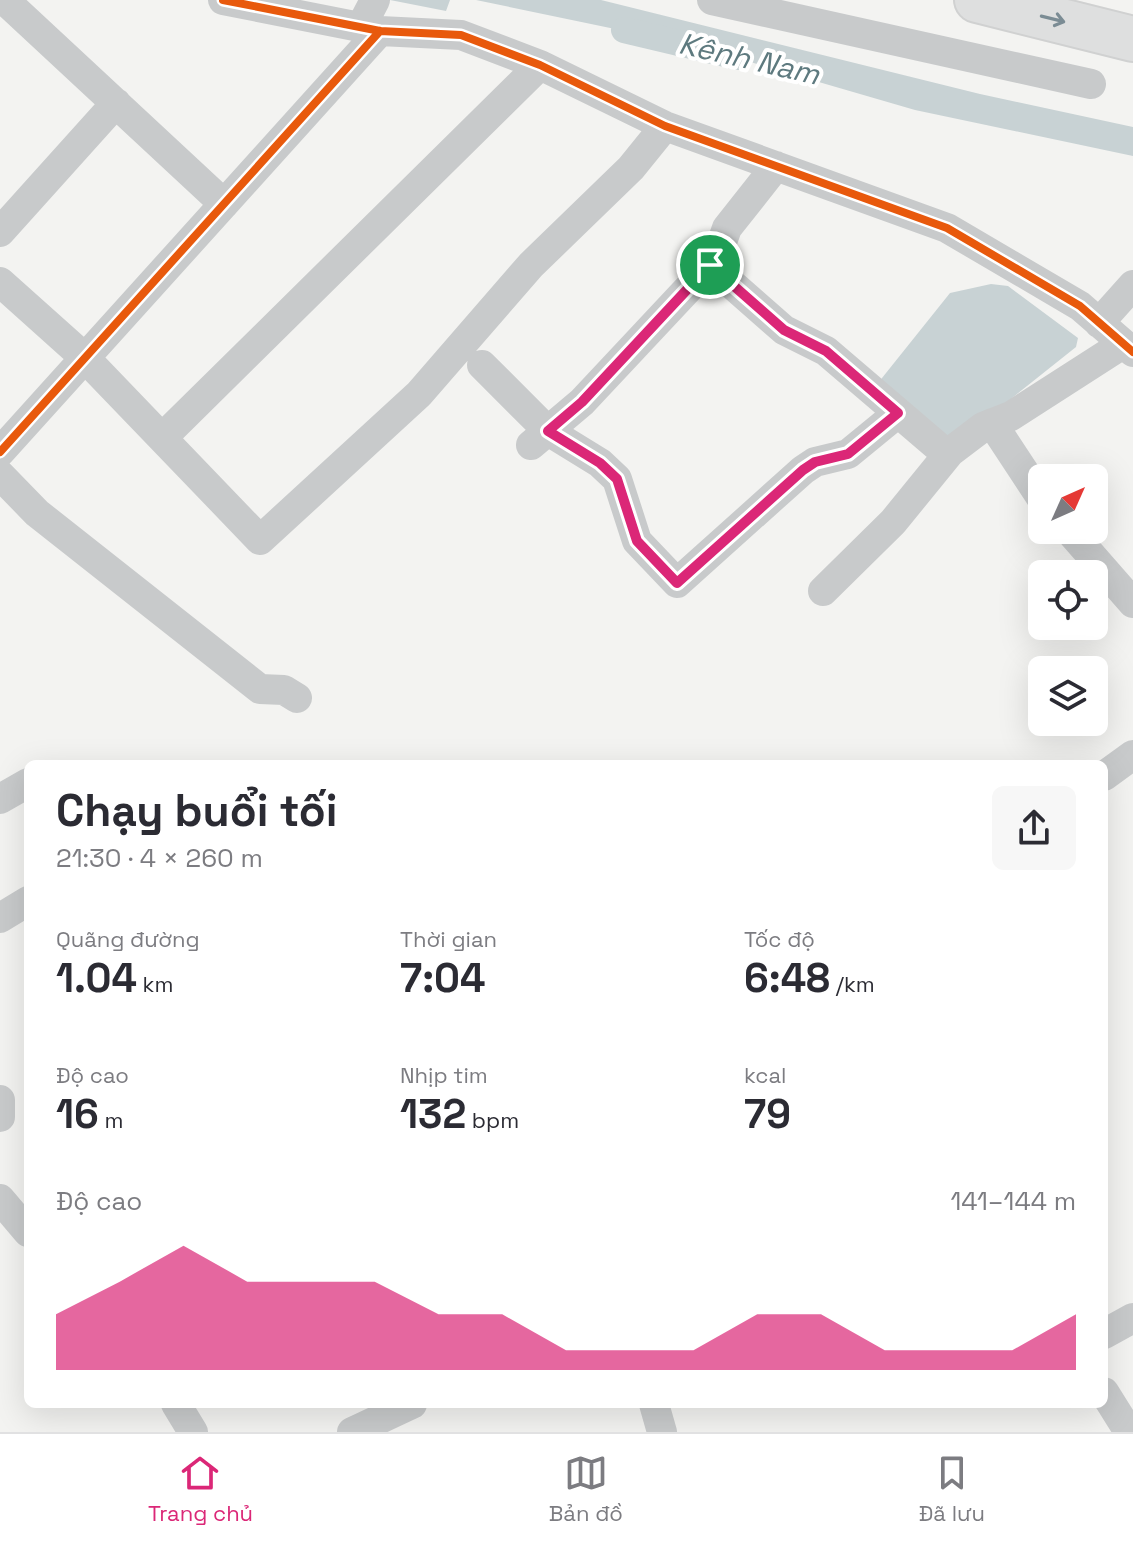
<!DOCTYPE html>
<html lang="vi">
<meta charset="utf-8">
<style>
body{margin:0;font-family:"Space Grotesk",sans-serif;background:#f7f7f7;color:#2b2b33;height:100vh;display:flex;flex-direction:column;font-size:30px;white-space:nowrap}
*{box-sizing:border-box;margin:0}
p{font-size:26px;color:#7c7c81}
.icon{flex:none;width:44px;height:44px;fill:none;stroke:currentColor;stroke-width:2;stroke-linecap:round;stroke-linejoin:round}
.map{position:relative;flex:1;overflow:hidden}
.sheet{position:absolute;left:24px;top:760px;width:1084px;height:648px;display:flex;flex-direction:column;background:#fff;border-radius:12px;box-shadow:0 8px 32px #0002}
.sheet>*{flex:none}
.needle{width:52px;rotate:45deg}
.controls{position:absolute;left:1028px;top:464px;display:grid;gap:16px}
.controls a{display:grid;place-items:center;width:80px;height:80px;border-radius:12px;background:#fff;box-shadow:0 8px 32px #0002;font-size:40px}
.pin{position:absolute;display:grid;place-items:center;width:68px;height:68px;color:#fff;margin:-34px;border:4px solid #fff;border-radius:50%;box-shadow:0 2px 8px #0007}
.round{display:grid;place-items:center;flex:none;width:84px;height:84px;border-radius:12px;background:#f7f7f7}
.headline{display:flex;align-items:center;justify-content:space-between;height:136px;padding:0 32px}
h1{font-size:44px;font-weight:600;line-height:60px}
.figures{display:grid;grid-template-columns:repeat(3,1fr);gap:12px;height:136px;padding:8px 32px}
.figures div{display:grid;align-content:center}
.figures b{font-size:40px;font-weight:600}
.figures small{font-size:22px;font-weight:400}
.figures p{font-size:22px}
.chart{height:224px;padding:16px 32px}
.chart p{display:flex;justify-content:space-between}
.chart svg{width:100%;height:144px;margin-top:8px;fill:#db2777;opacity:.7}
.dock{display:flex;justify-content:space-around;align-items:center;height:112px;border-top:2px solid #e1e1e2;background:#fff;font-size:22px;color:#7c7c81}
.dock a{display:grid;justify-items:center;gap:4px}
.dock .active{color:#db2777}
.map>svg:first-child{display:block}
</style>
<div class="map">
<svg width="1133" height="1432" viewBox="0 0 1133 1432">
<rect width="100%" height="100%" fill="#f3f3f1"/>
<path fill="#c8d2d4" d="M 390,0 L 450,0 L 446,11 Z
M 476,0 L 601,0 L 980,94 L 1133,127 L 1133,156 L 915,110 L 692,45 Z
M 991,284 L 1008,286 L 1078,338 L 1076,347 L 1002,406 L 945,438 L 878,383 L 950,293 Z"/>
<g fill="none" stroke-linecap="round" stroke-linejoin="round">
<path stroke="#c8d2d4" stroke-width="26" d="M 624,30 L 738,57"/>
<defs>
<path id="highway" d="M 977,0 L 1133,39"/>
</defs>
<use href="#highway" stroke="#d0d1d1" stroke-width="48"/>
<path stroke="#c8cacb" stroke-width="30" d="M 223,0 L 380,31 L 461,35 L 540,65 L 665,126 L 947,228 L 1080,306 L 1133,352
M 712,0 L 1091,84
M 11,6 L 224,204
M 361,27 L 375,0
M 0,232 L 116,103
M 710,265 L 784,330 L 826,351 L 943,451 L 950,452
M 0,282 L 85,358 L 260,540 L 419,394 L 531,265 L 631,168 L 665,126
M 1099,323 L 1133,285
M 482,365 L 548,431 L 600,463 L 617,479 L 637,541 L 677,583 L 803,470 L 815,462 L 848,454 L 898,413
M 992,423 L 1042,499
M 162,438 L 540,65
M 531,445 L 582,402 L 716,259 L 727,228 L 776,166
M 0,452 L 380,31
M 0,475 L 37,513 L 260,689 L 284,690 L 297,698
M 1069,530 L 1133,603
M 823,591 L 893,522 L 950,452 L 983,427 L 1011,416 L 1123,344
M 1104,776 L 1133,755
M 0,799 L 28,783
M 0,918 L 28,901
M 0,1100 L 0,1117
M 0,1199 L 28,1232
M 1104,1334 L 1133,1318
M 1104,1392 L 1129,1432
M 176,1404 L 193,1432
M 654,1404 L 662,1432
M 352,1432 L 412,1404"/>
<use href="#highway" stroke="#dedfdf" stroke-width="44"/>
<defs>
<path id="cycleway" d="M 223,0 L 380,31 L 461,35 L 540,65 L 665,126 L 947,228 L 1080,306 L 1133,352
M 0,452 L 380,31"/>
</defs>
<use href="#cycleway" stroke="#fff" stroke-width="13"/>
<use href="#cycleway" stroke="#e8590c" stroke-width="8"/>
</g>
<defs><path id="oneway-shaft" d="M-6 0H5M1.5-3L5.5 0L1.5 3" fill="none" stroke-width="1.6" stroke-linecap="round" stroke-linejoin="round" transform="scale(2)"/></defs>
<use stroke="#7b8c94" href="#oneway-shaft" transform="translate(1053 19) rotate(14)"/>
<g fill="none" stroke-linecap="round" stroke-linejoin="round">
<defs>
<path id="route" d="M 710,265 L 784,330 L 826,351 L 898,413 L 848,454 L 815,462 L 803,470 L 677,583 L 637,541 L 617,479 L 600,463 L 548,431 L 582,402 Z"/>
</defs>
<use href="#route" stroke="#fff" stroke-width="16"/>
<use href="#route" stroke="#db2777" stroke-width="10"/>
</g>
<g text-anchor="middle" stroke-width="8" stroke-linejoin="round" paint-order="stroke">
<g font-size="30" font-style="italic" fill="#5e7a7f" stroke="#fff">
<text transform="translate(749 59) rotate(13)" y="10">Kênh Nam</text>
</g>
</g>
</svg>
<div class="controls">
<a><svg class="needle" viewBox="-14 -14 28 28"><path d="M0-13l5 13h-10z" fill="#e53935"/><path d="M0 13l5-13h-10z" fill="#7c7c81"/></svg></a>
<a><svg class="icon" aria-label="locate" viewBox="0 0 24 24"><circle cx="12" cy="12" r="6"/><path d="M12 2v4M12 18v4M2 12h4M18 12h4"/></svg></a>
<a><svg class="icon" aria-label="layers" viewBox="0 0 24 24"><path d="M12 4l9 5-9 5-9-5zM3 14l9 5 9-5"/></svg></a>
</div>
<div class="pin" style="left:710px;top:265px;background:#1e9e55"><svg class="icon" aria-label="arrive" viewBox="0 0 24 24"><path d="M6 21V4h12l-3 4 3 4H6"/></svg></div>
<section class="sheet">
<div class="headline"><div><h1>Chạy buổi tối</h1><p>21:30 · 4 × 260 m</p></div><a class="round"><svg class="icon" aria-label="share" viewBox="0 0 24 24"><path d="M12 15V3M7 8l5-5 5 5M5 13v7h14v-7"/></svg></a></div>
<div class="figures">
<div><p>Quãng đường</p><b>1.04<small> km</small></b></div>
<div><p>Thời gian</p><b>7:04</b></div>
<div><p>Tốc độ</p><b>6:48<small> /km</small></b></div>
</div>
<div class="figures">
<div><p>Độ cao</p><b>16<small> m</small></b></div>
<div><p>Nhịp tim</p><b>132<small> bpm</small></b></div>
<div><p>kcal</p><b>79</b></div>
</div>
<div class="chart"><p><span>Độ cao</span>141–144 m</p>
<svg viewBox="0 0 160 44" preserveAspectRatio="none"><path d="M0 44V27L10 17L20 6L30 17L40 17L50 17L60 27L70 27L80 38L90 38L100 38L110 27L120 27L130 38L140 38L150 38L160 27V44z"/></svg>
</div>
</section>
</div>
<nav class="dock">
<a class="active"><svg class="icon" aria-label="home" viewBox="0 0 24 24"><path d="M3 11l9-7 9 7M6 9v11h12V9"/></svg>Trang chủ</a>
<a><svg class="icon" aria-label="map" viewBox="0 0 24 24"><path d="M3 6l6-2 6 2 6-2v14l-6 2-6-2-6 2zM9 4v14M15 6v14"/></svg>Bản đồ</a>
<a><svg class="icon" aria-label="saved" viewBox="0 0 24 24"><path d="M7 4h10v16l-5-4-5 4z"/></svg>Đã lưu</a>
</nav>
